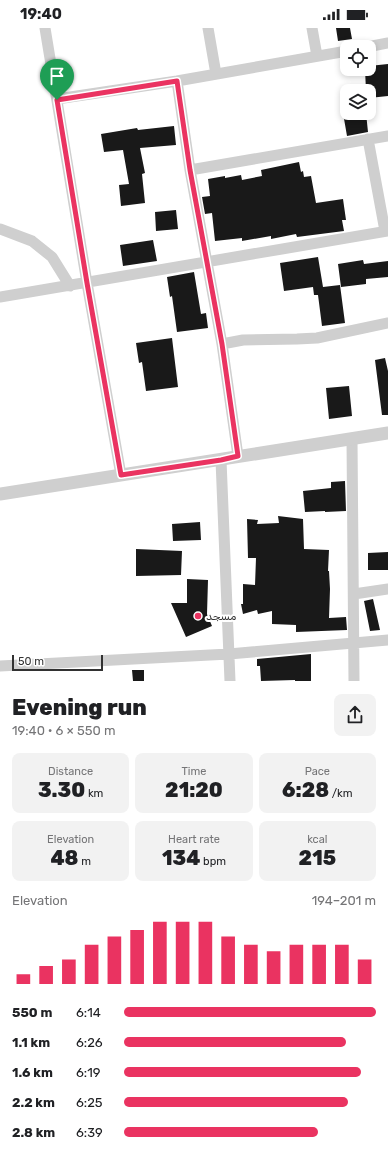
<!DOCTYPE html>
<meta charset="utf-8">
<style>
body{margin:0;font-family:Rubik,Vazirmatn,sans-serif;background:#f2f2f2;color:#202124;height:100vh;display:flex;flex-direction:column;font-size:15px;white-space:nowrap}
*{box-sizing:border-box;margin:0}
p{font-size:13px;color:#757577}
.icon{flex:none;width:22px;height:22px;fill:none;stroke:currentColor;stroke-width:2;stroke-linecap:round;stroke-linejoin:round}
.map{position:relative;height:653px;overflow:hidden}
.sheet{display:flex;flex-direction:column;background:#fff;flex:1}
.sheet>*{flex:none}
.tools{position:absolute;left:340px;top:12px;display:grid;gap:8px}
.tools a{display:grid;place-items:center;width:36px;height:36px;border-radius:8px;background:#fff;box-shadow:0 2px 6px #0003;font-size:20px}
.scale{position:absolute;left:12px;bottom:10px;width:91px;box-sizing:border-box;padding-left:4px;border:2px solid #323232;border-top:0;font-size:11px;line-height:14px;white-space:nowrap;color:#323232;-webkit-text-stroke:3px #fff;paint-order:stroke}
.pin{position:absolute;display:grid;place-items:center;width:34px;height:34px;color:#fff;margin:-41px -17px;border-radius:50% 50% 50% 0;rotate:-45deg;box-shadow:0 0 4px #0007}
.pin .icon{rotate:45deg}
.round{display:grid;place-items:center;flex:none;width:42px;height:42px;border-radius:8px;background:#f2f2f2}
.summary{display:flex;align-items:center;justify-content:space-between;height:68px;padding:0 12px}
h1{font-size:22px;font-weight:800;line-height:30px}
.metrics{display:grid;grid-template-columns:repeat(3,1fr);gap:6px;height:68px;padding:4px 12px}
.metrics div{display:grid;align-content:center;border-radius:8px;background:#f2f2f2;text-align:center}
.metrics b{font-size:20px;font-weight:800}
.metrics small{font-size:11px;font-weight:400}
.metrics p{font-size:11px}
.chart{height:112px;padding:8px 12px}
.chart p{display:flex;justify-content:space-between}
.chart svg{width:100%;height:72px;margin-top:4px;stroke:#ea3361;stroke-width:6}
ul{padding:0 12px;list-style:none;font-size:13px}
li{display:grid;grid-template-columns:64px 48px 1fr;align-items:center;height:30px}
li i{height:10px;border-radius:5px;background:#ea3361}
.status{display:flex;justify-content:space-between;align-items:center;height:28px;padding:0 20px;background:#fff;direction:ltr}
.status svg{height:11px;fill:currentColor}
.map>svg:first-child{display:block}
</style>
<div class="status"><b>19:40</b><svg viewBox="0 0 49 12"><path d="M0 12V9h3v3zM5 12V6h3v6zM10 12V3h3v9zM15 12V0h3v12zM26 1h20v11H26zM47 4h2v5h-2z"/></svg></div>
<div class="map">
<svg width="388" height="653" viewBox="0 0 388 653">
<rect width="100%" height="100%" fill="#fff"/>
<path fill="#191919" d="M 336,0 L 350,0 L 352,11 L 338,13 Z
M 388,36 L 388,68 L 369,70 L 369,63 L 366,63 L 365,41 L 369,41 L 369,38 Z
M 343,85 L 366,85 L 368,104 L 347,108 Z
M 174,98 L 176,117 L 140,120 L 145,145 L 142,146 L 145,175 L 121,178 L 119,157 L 129,156 L 123,122 L 104,124 L 101,106 L 137,100 L 138,102 Z
M 299,134 L 301,144 L 303,143 L 304,149 L 311,148 L 316,175 L 343,171 L 346,192 L 342,192 L 344,203 L 297,209 L 296,206 L 271,211 L 271,208 L 242,213 L 242,210 L 215,213 L 212,185 L 205,186 L 202,169 L 210,168 L 208,151 L 225,148 L 225,150 L 241,147 L 242,152 L 262,148 L 261,142 Z
M 176,182 L 178,201 L 156,203 L 155,184 Z
M 153,212 L 157,233 L 123,238 L 120,217 Z
M 318,229 L 323,259 L 340,257 L 345,295 L 322,298 L 318,267 L 314,267 L 313,259 L 284,263 L 280,235 Z
M 363,232 L 364,236 L 388,233 L 388,249 L 366,251 L 366,256 L 341,259 L 338,236 Z
M 194,244 L 201,286 L 206,285 L 208,300 L 177,304 L 172,268 L 170,269 L 167,249 Z
M 172,310 L 178,359 L 146,363 L 142,334 L 139,335 L 136,315 Z
M 385,330 L 388,343 L 388,387 L 382,387 L 375,332 Z
M 349,358 L 352,388 L 329,391 L 326,360 Z
M 345,453 L 346,483 L 325,484 L 325,483 L 305,484 L 303,463 L 331,460 L 331,454 Z
M 278,488 L 303,491 L 304,521 L 329,522 L 328,543 L 329,543 L 330,561 L 329,590 L 346,589 L 347,602 L 296,604 L 296,597 L 272,596 L 272,583 L 258,586 L 257,582 L 243,586 L 241,576 L 243,576 L 243,556 L 255,557 L 256,530 L 248,530 L 247,491 L 258,492 L 257,496 L 279,495 Z
M 200,494 L 201,512 L 173,513 L 172,496 Z
M 136,521 L 182,523 L 181,547 L 136,548 Z
M 388,524 L 388,542 L 368,542 L 368,525 Z
M 187,551 L 208,552 L 207,586 L 212,598 L 186,609 L 171,575 L 187,575 Z
M 373,571 L 380,602 L 370,603 L 364,573 Z
M 311,626 L 311,653 L 295,653 L 295,652 L 261,653 L 260,638 L 257,638 L 257,631 Z
M 132,642 L 144,642 L 144,653 L 133,653 Z"/>
<g fill="none" stroke-linecap="round" stroke-linejoin="round">
<path stroke="#cfcfcf" stroke-width="11" d="M 45,0 L 87,255 L 121,447
M 208,0 L 216,46
M 312,0 L 317,28
M 367,19 L 388,15
M 177,53 L 190,142 L 222,316 L 238,428
M 57,71 L 177,53 L 347,23
M 368,111 L 385,203
M 190,142 L 388,108
M 0,201 L 32,213 L 52,229 L 70,258
M 0,269 L 388,203
M 222,316 L 243,312 L 297,311 L 317,310 L 388,295
M 352,411 L 354,653
M 221,432 L 230,653
M 354,566 L 388,561
M 0,638 L 229,626 L 388,612"/>
<path stroke="#cfcfcf" stroke-width="13" d="M 0,466 L 388,405"/>
</g>
<g fill="none" stroke-linecap="round" stroke-linejoin="round">
<defs>
<path id="route" d="M 177,53 L 190,142 L 222,316 L 238,428 L 221,432 L 121,447 L 87,255 L 57,72 Z"/>
</defs>
<use href="#route" stroke="#fff" stroke-width="8"/>
<use href="#route" stroke="#ea3361" stroke-width="5"/>
</g>
<circle fill="#ea3361" stroke="#fff" stroke-width="1.5" cx="198" cy="588" r="4"/>
<g text-anchor="middle" stroke-width="4" stroke-linejoin="round" paint-order="stroke">
<g font-size="11" fill="#323232" stroke="#fff" text-anchor="start">
<text x="206" y="592">مسجد</text>
</g>
</g>
</svg>
<div class="tools">
<a><svg class="icon" aria-label="locate" viewBox="0 0 24 24"><circle cx="12" cy="12" r="6"/><path d="M12 2v4M12 18v4M2 12h4M18 12h4"/></svg></a>
<a><svg class="icon" aria-label="layers" viewBox="0 0 24 24"><path d="M12 4l9 5-9 5-9-5zM3 14l9 5 9-5"/></svg></a>
</div>
<div class="scale">50 m</div>
<div class="pin" style="left:57px;top:72px;background:#1e9e55"><svg class="icon" aria-label="arrive" viewBox="0 0 24 24"><path d="M6 21V4h12l-3 4 3 4H6"/></svg></div>
</div>
<section class="sheet">
<div class="summary"><div><h1>Evening run</h1><p>19:40 · 6 × 550 m</p></div><a class="round"><svg class="icon" aria-label="share" viewBox="0 0 24 24"><path d="M12 15V3M7 8l5-5 5 5M5 13v7h14v-7"/></svg></a></div>
<div class="metrics">
<div><p>Distance</p><b>3.30<small> km</small></b></div>
<div><p>Time</p><b>21:20</b></div>
<div><p>Pace</p><b>6:28<small> /km</small></b></div>
</div>
<div class="metrics">
<div><p>Elevation</p><b>48<small> m</small></b></div>
<div><p>Heart rate</p><b>134<small> bpm</small></b></div>
<div><p>kcal</p><b>215</b></div>
</div>
<div class="chart"><p><span>Elevation</span>194–201 m</p>
<svg viewBox="0 0 160 44" preserveAspectRatio="none"><path d="M5 44V38M15 44V33M25 44V29M35 44V20M45 44V15M55 44V11M65 44V6M75 44V6M85 44V6M95 44V15M105 44V20M115 44V24M125 44V20M135 44V20M145 44V20M155 44V29"/></svg>
</div>
<ul>
<li><b>550 m</b>6:14<i style="width:100%"></i></li>
<li><b>1.1 km</b>6:26<i style="width:88%"></i></li>
<li><b>1.6 km</b>6:19<i style="width:94%"></i></li>
<li><b>2.2 km</b>6:25<i style="width:89%"></i></li>
<li><b>2.8 km</b>6:39<i style="width:77%"></i></li>
</ul>
</section>
